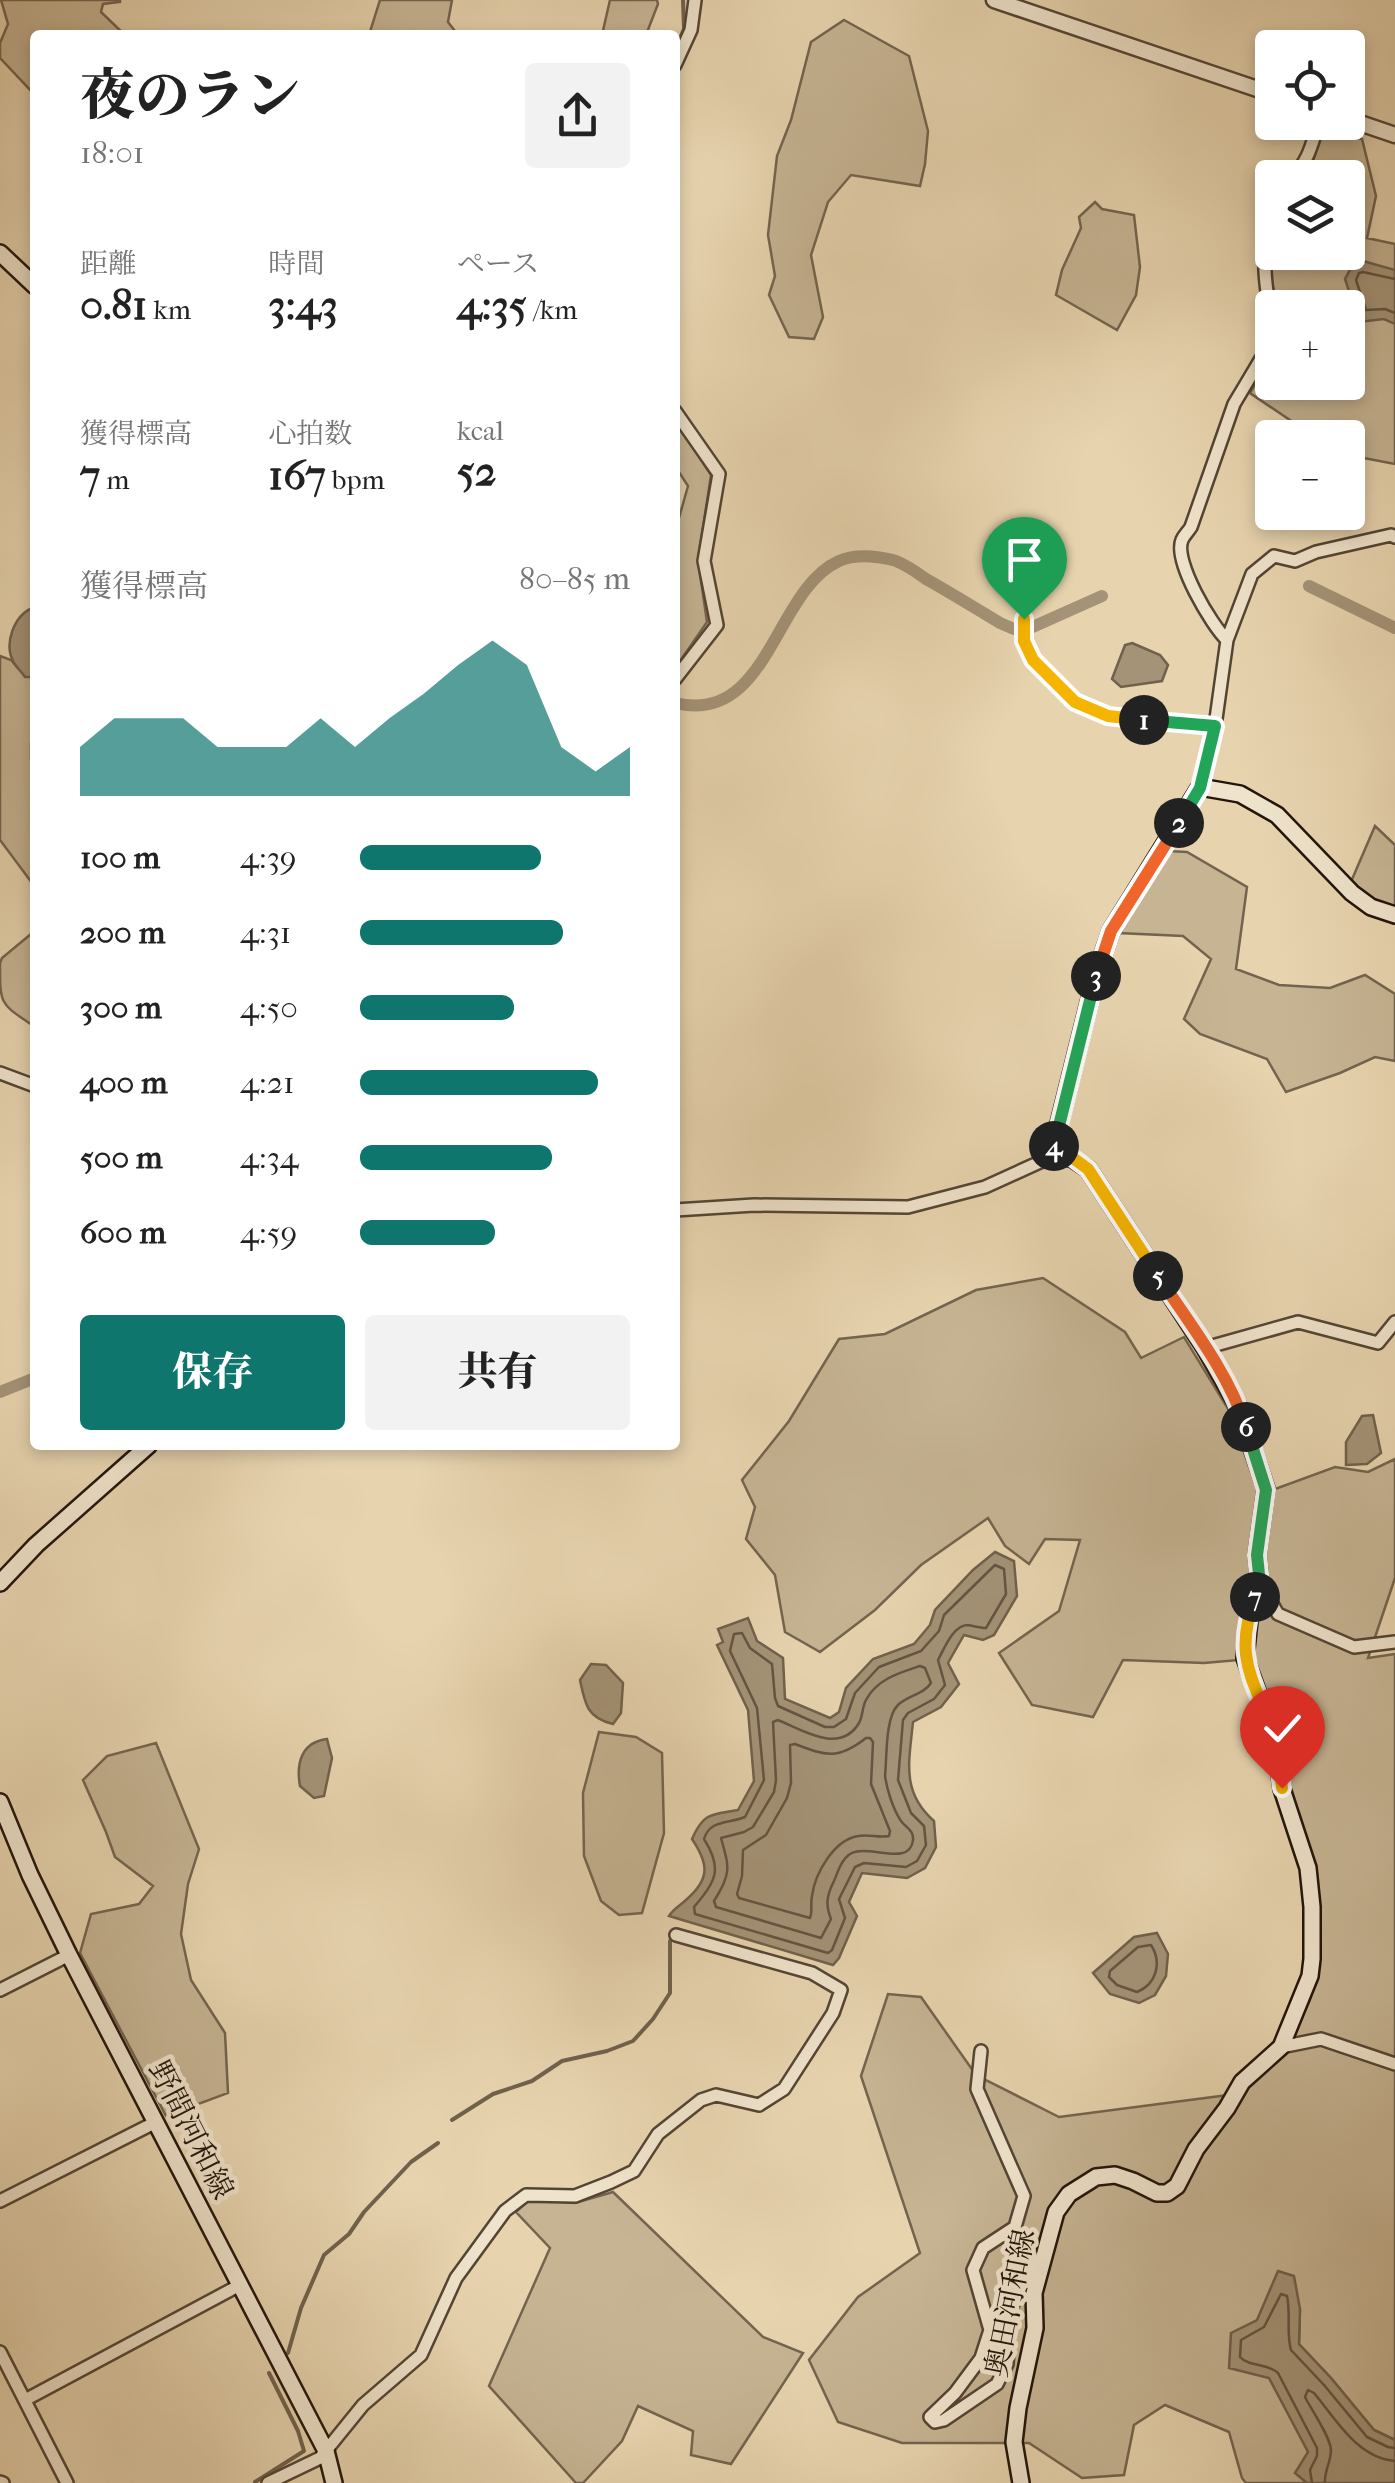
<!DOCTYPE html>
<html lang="ja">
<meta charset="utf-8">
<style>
body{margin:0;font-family:"IM FELL French Canon","Noto Serif JP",serif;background:#f2f2f2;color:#222;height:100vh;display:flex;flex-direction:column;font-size:38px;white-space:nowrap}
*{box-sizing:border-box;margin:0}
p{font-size:32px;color:#767676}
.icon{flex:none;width:55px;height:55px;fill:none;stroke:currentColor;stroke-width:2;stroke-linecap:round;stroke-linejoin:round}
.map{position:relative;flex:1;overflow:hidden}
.side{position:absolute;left:30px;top:30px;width:650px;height:1420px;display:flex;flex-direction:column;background:#fff;border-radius:10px;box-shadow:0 5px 15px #0003}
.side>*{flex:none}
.tools{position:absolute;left:1255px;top:30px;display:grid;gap:20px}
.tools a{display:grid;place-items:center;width:110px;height:110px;border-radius:10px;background:#fff;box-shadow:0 5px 15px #0003;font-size:50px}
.pin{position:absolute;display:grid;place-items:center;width:85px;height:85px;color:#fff;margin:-102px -42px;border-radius:50% 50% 50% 0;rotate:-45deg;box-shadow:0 0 10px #0007}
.pin .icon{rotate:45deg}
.km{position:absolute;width:50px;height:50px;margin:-25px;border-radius:50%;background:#222;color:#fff;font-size:28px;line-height:50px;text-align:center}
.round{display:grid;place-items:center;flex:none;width:105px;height:105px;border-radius:10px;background:#f2f2f2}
.head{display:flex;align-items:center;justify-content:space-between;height:170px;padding:0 50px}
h1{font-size:55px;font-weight:800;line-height:75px}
.stats{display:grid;grid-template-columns:repeat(3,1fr);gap:15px;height:170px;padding:10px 50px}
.stats div{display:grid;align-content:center}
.stats b{font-size:42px;font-weight:800}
.stats small{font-size:28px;font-weight:400}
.stats p{font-size:28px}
.chart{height:280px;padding:20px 50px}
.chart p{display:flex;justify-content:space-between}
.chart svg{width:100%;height:180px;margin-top:10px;fill:#0f766e;opacity:.7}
.primary-button{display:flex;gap:20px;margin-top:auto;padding:20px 50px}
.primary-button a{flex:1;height:115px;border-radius:10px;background:#0f766e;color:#fff;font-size:40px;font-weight:800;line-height:115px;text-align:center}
.primary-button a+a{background:#f2f2f2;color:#222}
ul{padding:0 50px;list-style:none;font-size:32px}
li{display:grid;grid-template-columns:160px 120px 1fr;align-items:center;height:75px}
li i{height:25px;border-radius:12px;background:#0f766e}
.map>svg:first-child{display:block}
</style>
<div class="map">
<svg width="1395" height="2483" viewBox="0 0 1395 2483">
<rect width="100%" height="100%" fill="#e7d4af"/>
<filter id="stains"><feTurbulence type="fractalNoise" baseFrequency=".002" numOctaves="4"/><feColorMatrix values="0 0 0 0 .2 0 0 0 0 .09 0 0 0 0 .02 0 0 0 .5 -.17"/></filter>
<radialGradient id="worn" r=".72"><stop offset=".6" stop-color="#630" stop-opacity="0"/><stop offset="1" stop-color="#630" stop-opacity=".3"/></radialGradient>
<path fill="#c6b493" stroke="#74644f" stroke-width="2.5" d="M 1,0 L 120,0 L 120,2 L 103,4 L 101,12 L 125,35 L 35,35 L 35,95 L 0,58 L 0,43 L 8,24 Z
M 380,0 L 452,0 L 448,22 L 458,35 L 369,35 Z
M 610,0 L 657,0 L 658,4 L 646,35 L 602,35 Z
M 844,20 L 909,56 L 928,131 L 925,164 L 920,186 L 851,175 L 828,202 L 811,255 L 823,317 L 814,339 L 789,337 L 769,295 L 775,276 L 768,235 L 777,156 L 791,120 L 811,42 Z
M 1324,126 L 1362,139 L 1376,196 L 1367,238 L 1395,244 L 1395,464 L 1348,455 L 1348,438 L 1315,437 L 1250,393 L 1272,355 L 1272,382 L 1348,382 L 1348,308 L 1277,307 L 1269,267 L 1272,252 L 1348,252 L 1348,178 L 1308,177 Z
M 1095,202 L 1102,209 L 1134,215 L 1140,267 L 1136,295 L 1117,330 L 1056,295 L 1062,270 L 1081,228 L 1079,217 Z
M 675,420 L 711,475 L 698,560 L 707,622 L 676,667 L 675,532 L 688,486 L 675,466 Z
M 0,656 L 11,660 L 25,676 L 35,677 L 35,737 L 31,743 L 31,759 L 35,763 L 35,887 L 0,840 Z
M 1375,826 L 1395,845 L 1395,910 L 1374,901 L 1350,884 Z
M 1168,851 L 1187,852 L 1247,887 L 1236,969 L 1279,985 L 1330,988 L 1365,975 L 1395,994 L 1395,1061 L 1375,1057 L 1340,1073 L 1286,1092 L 1267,1059 L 1200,1034 L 1184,1019 L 1211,959 L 1183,936 L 1119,933 Z
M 35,915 L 35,1027 C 0,1003 0,1007 0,963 L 2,958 L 31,934 Z
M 1043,1278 L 1125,1332 L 1141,1358 L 1184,1337 L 1230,1412 L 1259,1495 L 1335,1467 L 1368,1472 L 1395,1459 L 1395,1578 L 1368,1658 L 1395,1654 L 1395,2440 L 1374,2430 L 1331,2378 L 1299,2344 L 1300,2309 L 1269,2377 L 1309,2452 L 1296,2473 L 1307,2483 L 1246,2483 L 1242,2478 L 1229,2432 L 1165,2405 L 1134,2425 L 1124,2475 L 1082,2478 L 1029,2443 L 902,2443 L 838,2422 L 809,2360 L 858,2297 L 920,2253 L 861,2076 L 888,1994 L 921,1997 L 976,2075 L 1059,2117 L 1228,2095 L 1283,2055 L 1309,2002 L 1317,1978 L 1320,1907 L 1316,1867 L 1288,1790 L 1250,1659 L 1204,1663 L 1123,1660 L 1093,1717 L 1032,1705 L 999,1653 L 1059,1611 L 1080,1540 L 1045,1539 L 1029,1564 L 1005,1546 L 988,1518 L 921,1565 L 875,1610 L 820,1652 L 785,1632 L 775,1575 L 746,1539 L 755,1507 L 742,1480 L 789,1421 L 839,1339 L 885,1334 L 976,1290 Z
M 599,1732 L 636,1737 L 662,1753 L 664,1833 L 642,1913 L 619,1915 L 601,1901 L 584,1856 L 583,1793 Z
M 156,1743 L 199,1849 L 188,1884 L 181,1934 L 191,1980 L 225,2033 L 228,2093 L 166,2116 L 80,1953 L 91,1914 L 139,1904 L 153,1886 L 115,1857 L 106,1832 L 83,1780 L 107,1756 Z
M 613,2192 L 763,2337 L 803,2353 L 731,2464 L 691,2455 L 693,2431 L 638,2406 L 622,2441 L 583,2483 L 576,2483 L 489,2386 L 550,2248 L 516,2212 L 529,2199 L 575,2203 Z"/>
<path fill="#a49377" stroke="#70614c" stroke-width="2.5" d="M 1356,259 L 1395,270 L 1395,324 L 1384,319 L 1359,322 L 1345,279 Z
M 35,607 L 35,677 L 25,677 C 22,672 17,668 14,663 C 3,644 14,614 35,607 Z
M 1132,643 L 1160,655 L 1168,665 L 1162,681 L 1121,687 L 1112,679 L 1125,645 Z
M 1373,1415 L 1381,1453 L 1367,1464 L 1346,1465 L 1346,1442 L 1362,1416 Z
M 995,1552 L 1014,1561 L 1017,1596 L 994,1635 L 983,1640 L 964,1635 L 948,1663 L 959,1684 L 941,1707 L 913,1722 C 909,1762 901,1792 934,1821 L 936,1847 L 925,1868 L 907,1878 L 862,1873 L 849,1902 L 857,1916 L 839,1958 L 833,1965 L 669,1916 C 674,1908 680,1906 687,1899 C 711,1878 708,1863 692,1839 C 704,1812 711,1815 738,1810 L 754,1781 L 748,1710 L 717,1645 L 723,1642 L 718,1629 L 748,1618 L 757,1641 L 783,1658 L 785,1699 L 830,1718 L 839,1712 L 846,1688 L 873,1659 L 914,1644 L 930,1625 L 935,1610 L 973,1570 Z
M 591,1664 L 606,1665 L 623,1683 L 621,1713 L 613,1724 C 587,1718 585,1704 580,1680 Z
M 327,1739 L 332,1758 L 324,1796 L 314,1798 L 300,1786 C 296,1764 301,1742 327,1739 Z
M 1157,1933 L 1168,1954 L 1166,1976 L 1155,1995 L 1139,2003 L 1110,1994 L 1093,1973 L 1134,1937 Z
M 1278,2271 L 1294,2276 L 1300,2309 L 1299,2344 L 1331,2378 L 1374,2430 L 1395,2440 L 1395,2483 L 1307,2483 L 1295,2473 L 1308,2452 L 1269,2378 L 1229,2368 L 1231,2333 L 1257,2320 Z"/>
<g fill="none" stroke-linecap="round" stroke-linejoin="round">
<path stroke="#635441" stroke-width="2.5" d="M 1395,279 L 1363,272 L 1359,273 L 1356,280 L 1366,310 L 1385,309 L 1395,313
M 995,1565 L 1004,1569 L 1006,1594 L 986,1628 C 980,1628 974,1626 968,1625 C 953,1625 944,1649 938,1660 L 945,1685 L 934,1699 L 908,1713 L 903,1720 L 898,1780 L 911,1813 L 924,1826 L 926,1845 L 917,1861 L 906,1867 L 864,1863 L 855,1867 L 839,1899 L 845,1918 L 832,1950 L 828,1953 L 695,1914 L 694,1907 C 716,1881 723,1869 704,1839 C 710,1819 729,1824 745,1817 L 764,1780 L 757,1708 L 730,1651 L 734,1634 L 742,1633 L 750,1648 L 772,1664 L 775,1698 L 778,1706 L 825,1727 L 834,1727 L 846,1719 L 855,1693 L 879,1667 L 921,1651 L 939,1631 L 944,1615 Z
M 920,1666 L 925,1668 L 931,1683 C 923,1695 908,1695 898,1705 C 885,1717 887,1758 885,1776 C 887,1790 893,1809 901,1821 C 906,1828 914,1830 913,1840 C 910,1868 868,1843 850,1854 C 841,1860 838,1872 834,1881 C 827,1895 825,1904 831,1919 L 821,1938 L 716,1907 L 714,1901 C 732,1873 729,1867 721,1838 L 744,1832 L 753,1827 L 774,1792 L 776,1780 L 773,1722 L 778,1720 C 802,1730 840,1755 859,1723 C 863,1716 862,1707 866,1700 C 877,1679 899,1673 920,1666 Z
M 866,1738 L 870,1738 L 873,1742 L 871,1784 L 890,1831 L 889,1836 C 879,1838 868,1834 858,1836 C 834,1840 815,1873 812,1896 C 810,1905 813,1911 810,1918 L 739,1898 L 737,1894 L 742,1876 L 743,1850 L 766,1835 L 787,1798 L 791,1783 L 790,1745 L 795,1744 C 826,1756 838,1760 866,1738 Z
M 1151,1945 C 1162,1962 1157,1984 1137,1992 L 1117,1985 L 1109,1977 L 1110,1971 L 1138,1947 Z
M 1312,2483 L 1310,2470 L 1317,2456 L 1317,2448 L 1278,2373 C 1268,2363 1249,2367 1240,2357 L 1241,2340 L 1264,2327 L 1281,2294 L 1287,2296 C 1291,2314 1286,2333 1291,2350 L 1324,2385 L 1367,2437 L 1388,2447 L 1395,2448
M 1325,2483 C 1324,2471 1331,2462 1331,2450 C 1330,2436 1312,2411 1305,2397 L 1308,2390 L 1314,2393 C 1336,2419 1357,2458 1395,2461"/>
<path stroke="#70614c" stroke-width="4" d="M 675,50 L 684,29 L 683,0
M 452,2120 L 493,2094 L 532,2081 L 562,2061 L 607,2051 L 633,2041 L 653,2019 L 670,1993 L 670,1941
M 288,2353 L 301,2308 L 324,2255 L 349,2234 L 364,2212 L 411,2162 L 438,2143
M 255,2482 L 304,2451 L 298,2431 L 269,2373"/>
<path stroke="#a49377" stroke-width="12" d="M 1309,586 L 1395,628
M 675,703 C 769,726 774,590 839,561 C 855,554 876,556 893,560 C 904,563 916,572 926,579 C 951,593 975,608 1000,623 L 1014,629 L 1028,629 L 1102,596
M 0,1392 L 35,1378"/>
<defs>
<path id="minor" d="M 675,65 L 691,30 L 695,0
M 1292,178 C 1310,158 1311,146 1319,122
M 1272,211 C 1262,255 1263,277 1272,320
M 675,411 L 719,474 L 704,561 L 717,625 L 675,679
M 1024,619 L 1024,641 L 1033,660 L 1075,702 L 1108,716 L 1215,726
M 1227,640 C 1212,626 1173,561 1182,540 C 1184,535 1188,532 1191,527 L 1234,404 L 1268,347 L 1272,333
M 1200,787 L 1215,726 L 1227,640 L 1252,574 L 1274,556 L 1295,561 L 1316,552 L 1391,535 L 1395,537
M 0,1073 L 35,1086
M 675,1210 L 754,1205 L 908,1207 L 985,1187 L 1040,1162 L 1052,1152
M 1205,1348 L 1298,1322 L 1378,1343 L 1395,1322
M 1260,1584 L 1278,1614 L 1354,1647 L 1395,1642
M 0,1990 L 69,1955
M 1281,2047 L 1321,2039 L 1395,2064
M 981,2051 L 977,2089 L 1024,2196 L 1015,2227 L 983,2248 L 973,2270 L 990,2330 L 981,2358 L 955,2393 L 930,2417 L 935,2422 L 944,2420 L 997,2384 L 1007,2364 L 1011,2308 L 1032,2264 L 1044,2257
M 0,2201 L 156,2122
M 0,2352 L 67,2483
M 25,2400 L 240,2285
M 0,2482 L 3,2483
M 268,2483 L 320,2458 L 363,2405 L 421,2355 L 456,2278 L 505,2211 L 526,2195 L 575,2196 L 611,2182 L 634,2171 L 658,2134 L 701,2100 L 716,2095 L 759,2105 L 784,2089 L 833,2013 L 841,1990 L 812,1973 L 676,1935"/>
<path id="tertiary" d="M 994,0 L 1272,94
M 1348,119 L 1395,135"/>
<path id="secondary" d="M 0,253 L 35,286
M 0,1583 L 36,1545 L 149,1445
M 0,1802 L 30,1875 L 69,1955 L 326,2451 L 334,2483
M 1021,2483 L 1014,2442 L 1018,2408 L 1035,2328 L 1034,2293 L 1056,2212 L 1069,2194 L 1096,2177 L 1115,2175 L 1133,2181 L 1157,2193 L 1167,2193 L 1177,2186 L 1196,2149 L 1227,2108 L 1242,2082 L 1281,2047 L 1310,1976 L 1312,1959 L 1312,1907 L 1308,1868 L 1282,1789 L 1276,1743 L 1245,1658 L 1250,1612 L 1260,1584 L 1257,1555 L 1266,1489 L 1239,1408 L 1205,1348 L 1088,1169 L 1073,1159 L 1052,1152 L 1096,975 L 1111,931 L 1200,787 L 1240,794 L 1277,815 L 1352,893 L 1371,907 L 1395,915"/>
</defs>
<use href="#minor" stroke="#534534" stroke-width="16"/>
<use href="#tertiary" stroke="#534534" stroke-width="19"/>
<use href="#secondary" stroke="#22150b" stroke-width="20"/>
<use href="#minor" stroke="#efe3cb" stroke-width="11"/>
<use href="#tertiary" stroke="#efe3cb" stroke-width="14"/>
<use href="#secondary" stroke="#efe3cb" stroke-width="15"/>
</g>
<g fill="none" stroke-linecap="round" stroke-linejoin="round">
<defs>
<path id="split-1" d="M 1024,619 L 1024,641 L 1033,660 L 1075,702 L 1108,716 L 1144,720"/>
<path id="split-2" d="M 1144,720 L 1215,726 L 1200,788 L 1179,823"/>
<path id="split-3" d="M 1096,976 L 1111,931 L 1179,823"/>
<path id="split-4" d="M 1054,1146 L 1096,976"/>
<path id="split-5" d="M 1054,1146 L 1052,1152 L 1073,1158 L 1088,1169 L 1158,1276"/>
<path id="split-6" d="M 1158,1276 C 1190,1324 1228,1372 1246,1427"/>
<path id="split-7" d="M 1246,1427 L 1266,1490 L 1257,1555 L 1260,1584 L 1255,1597"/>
<path id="split-8" d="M 1255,1597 C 1231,1664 1258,1682 1275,1741 C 1279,1756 1280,1773 1282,1788"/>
</defs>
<use href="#split-1" stroke="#fff" stroke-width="20"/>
<use href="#split-2" stroke="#fff" stroke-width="20"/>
<use href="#split-3" stroke="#fff" stroke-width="20"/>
<use href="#split-4" stroke="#fff" stroke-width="20"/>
<use href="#split-5" stroke="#fff" stroke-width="20"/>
<use href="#split-6" stroke="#fff" stroke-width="20"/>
<use href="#split-7" stroke="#fff" stroke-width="20"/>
<use href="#split-8" stroke="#fff" stroke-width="20"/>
<use href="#split-1" stroke="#f5b400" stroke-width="12"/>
<use href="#split-2" stroke="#22a559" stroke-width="12"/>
<use href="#split-3" stroke="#f0652b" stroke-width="12"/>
<use href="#split-4" stroke="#22a559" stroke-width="12"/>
<use href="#split-5" stroke="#f5b400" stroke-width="12"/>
<use href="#split-6" stroke="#f0652b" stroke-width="12"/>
<use href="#split-7" stroke="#22a559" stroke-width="12"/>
<use href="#split-8" stroke="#f5b400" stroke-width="12"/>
</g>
<g text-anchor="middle" stroke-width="9" stroke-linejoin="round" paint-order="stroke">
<g font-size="30" fill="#22150b" stroke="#efe3cb">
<text transform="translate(191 2130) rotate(63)" y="10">野間河和線</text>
<text transform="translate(1010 2303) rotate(-79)" y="10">奥田河和線</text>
</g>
</g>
<rect width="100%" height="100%" filter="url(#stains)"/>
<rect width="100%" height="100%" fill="url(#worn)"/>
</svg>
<div class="tools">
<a><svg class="icon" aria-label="locate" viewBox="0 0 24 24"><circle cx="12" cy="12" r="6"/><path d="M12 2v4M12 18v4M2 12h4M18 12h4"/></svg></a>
<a><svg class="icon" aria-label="layers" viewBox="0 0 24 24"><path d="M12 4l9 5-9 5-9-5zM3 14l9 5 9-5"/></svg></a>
<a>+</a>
<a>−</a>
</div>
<div class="pin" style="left:1024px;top:619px;background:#1e9e55"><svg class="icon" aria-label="arrive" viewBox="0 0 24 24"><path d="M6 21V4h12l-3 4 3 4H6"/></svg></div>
<div class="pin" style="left:1282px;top:1788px;background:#d93025"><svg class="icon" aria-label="check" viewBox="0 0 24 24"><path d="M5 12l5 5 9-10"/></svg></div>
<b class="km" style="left:1144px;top:720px">1</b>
<b class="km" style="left:1179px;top:823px">2</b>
<b class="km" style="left:1096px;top:976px">3</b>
<b class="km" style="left:1054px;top:1146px">4</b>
<b class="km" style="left:1158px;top:1276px">5</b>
<b class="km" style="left:1246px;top:1427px">6</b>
<b class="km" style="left:1255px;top:1597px">7</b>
<section class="side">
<div class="head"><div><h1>夜のラン</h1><p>18:01</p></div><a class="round"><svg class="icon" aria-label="share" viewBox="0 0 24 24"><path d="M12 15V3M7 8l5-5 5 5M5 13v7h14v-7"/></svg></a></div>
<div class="stats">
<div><p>距離</p><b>0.81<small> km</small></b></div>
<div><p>時間</p><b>3:43</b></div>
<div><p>ペース</p><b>4:35<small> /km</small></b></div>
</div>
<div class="stats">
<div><p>獲得標高</p><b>7<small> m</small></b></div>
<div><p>心拍数</p><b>167<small> bpm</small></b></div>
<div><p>kcal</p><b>52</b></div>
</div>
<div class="chart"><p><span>獲得標高</span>80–85 m</p>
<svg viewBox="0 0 160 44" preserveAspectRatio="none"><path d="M0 44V32L10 25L20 25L30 25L40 32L50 32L60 32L70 25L80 32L90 25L100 19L110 12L120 6L130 12L140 32L150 38L160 32V44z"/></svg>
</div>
<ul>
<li><b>100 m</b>4:39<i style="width:67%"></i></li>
<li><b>200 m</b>4:31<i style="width:75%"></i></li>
<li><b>300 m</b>4:50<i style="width:57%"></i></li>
<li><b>400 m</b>4:21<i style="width:88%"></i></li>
<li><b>500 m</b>4:34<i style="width:71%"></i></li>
<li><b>600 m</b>4:59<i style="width:50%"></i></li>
</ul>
<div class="primary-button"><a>保存</a><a>共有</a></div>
</section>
</div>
